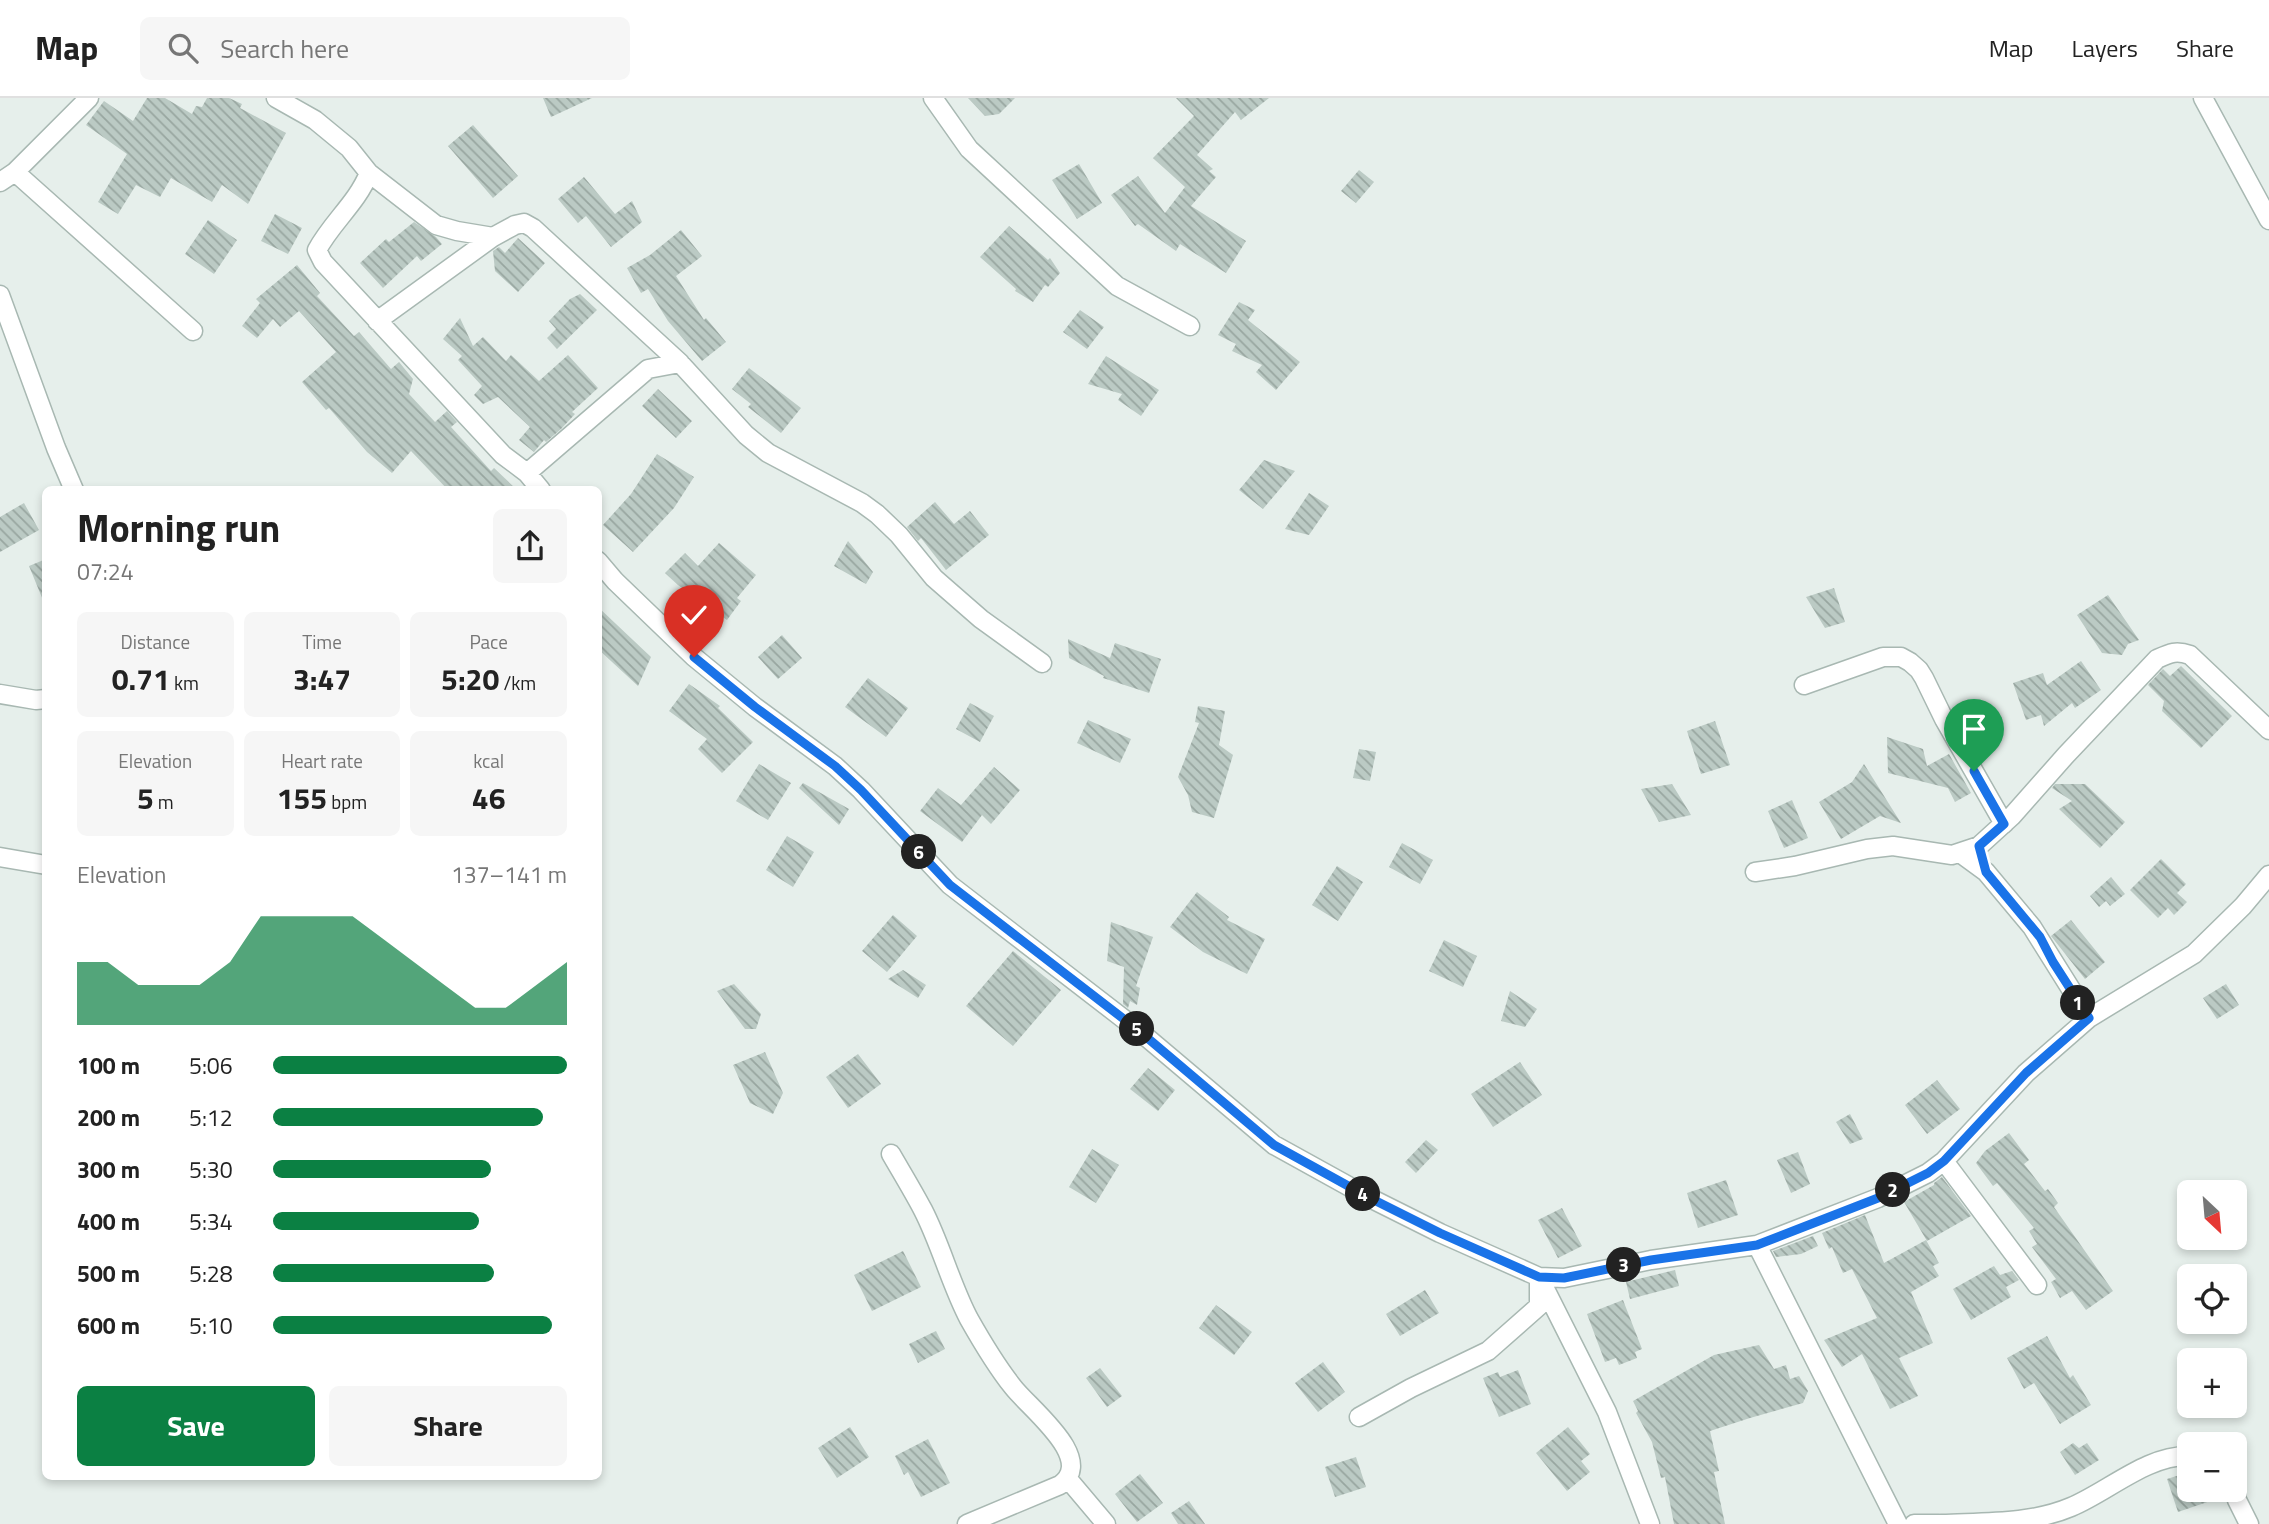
<!DOCTYPE html>
<meta charset="utf-8">
<style>
body{margin:0;font-family:"Titillium Web",sans-serif;background:#f6f6f6;color:#222;height:100vh;display:flex;flex-direction:column;font-size:26px;white-space:nowrap}
*{box-sizing:border-box;margin:0}
p{font-size:23px;color:#767676}
.icon{flex:none;width:38px;height:38px;fill:none;stroke:currentColor;stroke-width:2;stroke-linecap:round;stroke-linejoin:round}
.map{position:relative;flex:1;overflow:hidden}
.sheet{position:absolute;left:42px;top:388px;width:560px;height:994px;display:flex;flex-direction:column;background:#fff;border-radius:10px;box-shadow:0 4px 10px #0003}
.sheet>*{flex:none}
.needle{width:46px;rotate:154deg}
.buttons{position:absolute;left:2177px;top:1082px;display:grid;gap:14px}
.buttons a{display:grid;place-items:center;width:70px;height:70px;border-radius:10px;background:#fff;box-shadow:0 4px 10px #0003;font-size:35px}
.pin{position:absolute;display:grid;place-items:center;width:60px;height:60px;color:#fff;margin:-72px -30px;border-radius:50% 50% 50% 0;rotate:-45deg;box-shadow:0 0 7px #0007}
.pin .icon{rotate:45deg}
.km{position:absolute;width:35px;height:35px;margin:-18px;border-radius:50%;background:#222;color:#fff;font-size:19px;line-height:35px;text-align:center}
.round{display:grid;place-items:center;flex:none;width:74px;height:74px;border-radius:10px;background:#f6f6f6}
.summary{display:flex;align-items:center;justify-content:space-between;height:119px;padding:0 35px}
h1{font-size:38px;font-weight:700;line-height:52px}
.stats{display:grid;grid-template-columns:repeat(3,1fr);gap:10px;height:119px;padding:7px 35px}
.stats div{display:grid;align-content:center;border-radius:10px;background:#f6f6f6;text-align:center}
.stats b{font-size:30px;font-weight:700}
.stats small{font-size:19px;font-weight:400}
.stats p{font-size:19px}
.chart{height:196px;padding:14px 35px}
.chart p{display:flex;justify-content:space-between}
.chart svg{width:100%;height:126px;margin-top:7px;fill:#0b8043;opacity:.7}
.action{display:flex;gap:14px;margin-top:auto;padding:14px 35px}
.action a{flex:1;height:80px;border-radius:10px;background:#0b8043;color:#fff;font-size:28px;font-weight:700;line-height:80px;text-align:center}
.action a+a{background:#f6f6f6;color:#222}
ul{padding:0 35px;list-style:none;font-size:23px}
li{display:grid;grid-template-columns:112px 84px 1fr;align-items:center;height:52px}
li i{height:18px;border-radius:9px;background:#0b8043}
header{display:flex;align-items:center;gap:42px;box-sizing:border-box;height:98px;padding:0 35px;background:#fff;border-bottom:2px solid #e0e0e0}
header strong{font-size:33px}
nav{display:flex;gap:38px;margin-inline-start:auto;font-size:24px}
.search{width:490px;height:63px;background:#f6f6f6;display:flex;align-items:center;gap:18px;box-sizing:border-box;padding:0 24px;border-radius:10px;color:#767676;font-size:26px}
.map>svg:first-child{display:block}
</style>
<header>
<strong>Map</strong>
<div class="search"><svg class="icon" aria-label="search" viewBox="0 0 24 24"><circle cx="10" cy="10" r="6"/><path d="M15 15l6 6"/></svg>Search here</div>
<nav><a>Map</a><a>Layers</a><a>Share</a></nav>
</header>
<div class="map">
<svg width="2269" height="1426" viewBox="0 0 2269 1426">
<defs>
<pattern id="building-back-hatch" width="6" height="6" patternUnits="userSpaceOnUse" patternTransform="scale(1.75)"><rect width="6" height="6" fill="#bbcac4"/><path d="M-1 5l2 2M0 0l6 6M5-1l2 2" fill="none" stroke="#98a6a0"/></pattern>
</defs>
<rect width="100%" height="100%" fill="#e6efeb"/>
<path fill="url(#building-back-hatch)" d="M 147,0 L 165,0 L 192,16 L 196,8 L 202,9 L 207,0 L 229,0 L 242,6 L 240,10 L 286,35 L 248,106 L 222,87 L 212,104 L 171,80 L 160,99 L 136,87 L 118,116 L 98,104 L 127,56 L 86,27 L 104,3 L 133,23 Z
M 543,0 L 592,0 L 551,19 Z
M 968,0 L 1015,0 L 999,16 L 985,18 Z
M 1176,0 L 1269,0 L 1241,22 L 1235,14 L 1197,57 L 1213,71 L 1209,73 L 1216,79 L 1191,108 L 1246,143 L 1226,175 L 1180,146 L 1176,153 L 1138,126 L 1135,128 L 1111,97 L 1138,78 L 1165,115 L 1185,89 L 1153,60 L 1194,18 Z
M 473,27 L 518,78 L 493,100 L 448,48 Z
M 1079,66 L 1102,105 L 1077,121 L 1052,82 Z
M 1359,72 L 1374,84 L 1356,105 L 1341,93 Z
M 584,79 L 615,116 L 632,103 L 642,124 L 611,149 L 586,118 L 578,125 L 558,101 Z
M 275,116 L 302,130 L 288,156 L 261,143 Z
M 208,122 L 237,142 L 214,176 L 185,156 Z
M 414,124 L 436,139 L 442,146 L 421,163 L 417,158 L 383,190 L 360,165 L 386,141 L 389,144 Z
M 1009,128 L 1048,162 L 1050,160 L 1060,175 L 1048,189 L 1045,187 L 1033,204 L 1015,193 L 1016,191 L 980,159 Z
M 681,132 L 702,158 L 676,178 L 704,222 L 706,220 L 726,244 L 702,263 L 668,223 L 648,191 L 641,195 L 627,170 L 650,157 Z
M 518,140 L 545,165 L 518,194 L 495,173 L 493,153 L 499,149 L 505,155 Z
M 297,167 L 320,195 L 317,198 L 354,238 L 359,234 L 391,271 L 399,264 L 413,281 L 409,296 L 435,324 L 447,313 L 457,324 L 451,329 L 491,373 L 494,370 L 517,392 L 448,392 L 411,353 L 392,375 L 367,354 L 329,310 L 326,312 L 302,284 L 336,254 L 299,213 L 280,229 L 273,221 L 257,240 L 242,228 L 260,205 L 256,201 Z
M 580,196 L 597,212 L 557,251 L 547,240 L 556,231 L 549,223 L 570,201 Z
M 1239,204 L 1255,212 L 1248,222 L 1300,264 L 1276,292 L 1256,274 L 1262,267 L 1232,253 L 1236,246 L 1218,237 Z
M 1080,212 L 1104,229 L 1087,251 L 1063,234 Z
M 460,220 L 473,248 L 483,239 L 506,263 L 511,257 L 539,283 L 568,257 L 598,290 L 572,314 L 575,316 L 561,331 L 546,344 L 544,342 L 534,354 L 519,342 L 530,329 L 498,299 L 483,306 L 474,297 L 482,288 L 458,262 L 462,258 L 443,241 Z
M 1106,258 L 1159,292 L 1141,318 L 1118,302 L 1122,296 L 1088,286 Z
M 749,270 L 801,310 L 781,335 L 748,309 L 751,306 L 732,291 Z
M 658,291 L 692,323 L 676,340 L 642,308 Z
M 657,356 L 694,379 L 674,410 L 633,454 L 603,427 L 631,396 Z
M 1264,362 L 1295,373 L 1263,411 L 1239,392 Z
M 1309,395 L 1329,408 L 1309,437 L 1285,431 Z
M 935,404 L 954,426 L 970,413 L 989,437 L 946,472 L 921,440 L 918,443 L 907,429 Z
M 24,405 L 39,432 L 0,454 L 0,419 Z
M 848,443 L 873,474 L 866,486 L 834,468 Z
M 719,445 L 756,477 L 737,500 L 741,503 L 727,522 L 678,487 L 665,475 L 685,455 L 698,468 Z
M 46,461 L 46,507 L 45,507 L 29,468 Z
M 1834,490 L 1845,524 L 1825,530 L 1806,499 Z
M 2108,497 L 2139,542 L 2128,546 L 2122,557 L 2102,555 L 2077,517 Z
M 598,509 L 651,559 L 638,588 L 598,551 Z
M 782,537 L 802,560 L 778,581 L 758,559 Z
M 1068,541 L 1110,560 L 1115,545 L 1161,561 L 1149,595 L 1103,580 L 1104,578 L 1069,560 Z
M 2081,563 L 2101,592 L 2075,610 L 2072,605 L 2044,628 L 2041,617 L 2026,622 L 2013,585 L 2043,575 L 2047,587 Z
M 2181,568 L 2232,618 L 2201,650 L 2162,613 L 2164,603 L 2148,587 L 2163,571 L 2170,578 Z
M 868,580 L 908,610 L 886,639 L 845,609 Z
M 689,586 L 720,608 L 718,610 L 753,644 L 722,675 L 698,651 L 707,641 L 669,613 Z
M 970,605 L 994,618 L 980,644 L 956,631 Z
M 1198,608 L 1225,613 L 1219,647 L 1233,657 L 1214,720 L 1192,714 L 1188,697 L 1178,679 L 1199,625 L 1195,624 Z
M 1088,622 L 1131,641 L 1120,665 L 1077,645 Z
M 1715,623 L 1730,667 L 1701,676 L 1687,633 Z
M 1887,639 L 1923,651 L 1927,668 L 1949,656 L 1971,695 L 1955,704 L 1948,690 L 1888,675 Z
M 1359,651 L 1376,654 L 1370,683 L 1353,680 Z
M 759,666 L 791,685 L 768,722 L 736,703 Z
M 1864,666 L 1901,725 L 1880,718 L 1841,741 L 1819,704 L 1852,684 Z
M 994,669 L 1020,692 L 991,726 L 982,717 L 962,744 L 920,713 L 938,690 L 961,707 Z
M 803,685 L 849,711 L 839,727 L 799,690 Z
M 1672,686 L 1691,717 L 1659,724 L 1641,691 Z
M 2055,686 L 2085,686 L 2125,724 L 2100,750 L 2059,711 L 2072,703 L 2052,690 Z
M 1792,702 L 1808,740 L 1784,750 L 1768,713 Z
M 787,738 L 814,754 L 793,789 L 766,772 Z
M 1402,745 L 1433,762 L 1420,786 L 1389,769 Z
M 2161,761 L 2186,786 L 2177,795 L 2187,804 L 2174,817 L 2168,810 L 2158,820 L 2130,792 Z
M 1337,768 L 1363,784 L 1338,823 L 1312,807 Z
M 2111,779 L 2125,796 L 2110,808 L 2106,803 L 2099,809 L 2090,798 Z
M 1197,794 L 1229,819 L 1227,822 L 1265,841 L 1247,876 L 1203,854 L 1170,829 Z
M 893,817 L 917,838 L 887,874 L 862,853 Z
M 2071,822 L 2105,864 L 2085,881 L 2051,838 Z
M 1111,824 L 1153,839 L 1136,888 L 1140,890 L 1137,907 L 1130,903 L 1128,910 L 1123,906 L 1124,869 L 1107,863 Z
M 1444,842 L 1477,858 L 1463,889 L 1429,873 Z
M 1013,853 L 1061,892 L 1013,948 L 966,908 Z
M 903,872 L 926,887 L 918,900 L 888,881 Z
M 734,886 L 761,916 L 756,931 L 745,931 L 717,893 Z
M 2226,886 L 2239,907 L 2217,921 L 2203,900 Z
M 1510,893 L 1537,911 L 1525,929 L 1501,923 Z
M 765,954 L 783,995 L 773,1016 L 750,1005 L 733,967 Z
M 858,956 L 881,986 L 848,1010 L 826,979 Z
M 1520,964 L 1542,997 L 1493,1029 L 1471,996 Z
M 1148,970 L 1175,992 L 1158,1013 L 1130,991 Z
M 1937,982 L 1960,1011 L 1927,1036 L 1905,1007 Z
M 1850,1016 L 1863,1041 L 1850,1046 L 1836,1024 Z
M 2009,1035 L 2029,1062 L 2024,1066 L 2045,1093 L 2048,1091 L 2058,1105 L 2054,1109 L 2113,1193 L 2086,1212 L 2072,1193 L 2060,1200 L 2051,1184 L 2056,1181 L 2032,1149 L 2037,1146 L 2029,1133 L 2034,1130 L 1997,1085 L 1993,1088 L 1976,1065 L 1985,1053 Z
M 1426,1042 L 1438,1052 L 1416,1075 L 1405,1064 Z
M 1092,1051 L 1119,1067 L 1096,1105 L 1069,1089 Z
M 1798,1054 L 1810,1086 L 1791,1095 L 1777,1062 Z
M 1942,1079 L 1971,1118 L 1927,1143 L 1904,1104 L 1934,1087 L 1934,1085 Z
M 1726,1082 L 1738,1117 L 1698,1130 L 1687,1095 Z
M 1562,1110 L 1582,1148 L 1558,1160 L 1538,1122 Z
M 1865,1117 L 1884,1165 L 1926,1142 L 1939,1165 L 1933,1168 L 1939,1178 L 1911,1194 L 1933,1245 L 1899,1260 L 1918,1298 L 1890,1311 L 1862,1256 L 1842,1269 L 1824,1242 L 1877,1220 L 1852,1171 L 1843,1175 L 1832,1149 L 1829,1151 L 1822,1135 Z
M 1813,1138 L 1818,1148 L 1801,1156 L 1776,1159 L 1773,1153 Z
M 903,1153 L 921,1189 L 872,1213 L 854,1177 Z
M 1994,1168 L 2000,1177 L 2012,1173 L 2019,1182 L 2006,1189 L 2011,1199 L 1971,1222 L 1953,1191 Z
M 1675,1172 L 1679,1188 L 1630,1201 L 1626,1184 Z
M 1425,1192 L 1439,1215 L 1400,1238 L 1386,1216 Z
M 1623,1202 L 1642,1251 L 1635,1254 L 1637,1260 L 1619,1267 L 1616,1260 L 1605,1264 L 1587,1216 Z
M 1216,1207 L 1252,1234 L 1234,1257 L 1199,1230 Z
M 936,1233 L 945,1251 L 918,1265 L 909,1246 Z
M 2047,1238 L 2070,1280 L 2073,1277 L 2091,1307 L 2060,1326 L 2034,1285 L 2024,1291 L 2007,1260 Z
M 1759,1247 L 1774,1271 L 1786,1267 L 1790,1281 L 1799,1278 L 1808,1293 L 1803,1305 L 1750,1320 L 1710,1333 L 1719,1373 L 1714,1374 L 1725,1426 L 1674,1426 L 1665,1379 L 1661,1380 L 1652,1344 L 1636,1315 L 1638,1313 L 1633,1303 L 1714,1257 Z
M 1323,1264 L 1345,1294 L 1318,1314 L 1295,1285 Z
M 1100,1270 L 1122,1298 L 1107,1309 L 1086,1280 Z
M 1518,1272 L 1531,1306 L 1499,1319 L 1483,1280 L 1498,1274 L 1500,1279 Z
M 850,1329 L 869,1359 L 837,1380 L 818,1350 Z
M 1568,1329 L 1590,1356 L 1581,1363 L 1590,1374 L 1567,1393 L 1536,1355 Z
M 928,1341 L 950,1385 L 921,1399 L 908,1374 L 904,1377 L 895,1358 Z
M 2073,1345 L 2079,1350 L 2087,1345 L 2099,1362 L 2075,1377 L 2060,1354 Z
M 1356,1359 L 1366,1389 L 1335,1399 L 1325,1369 Z
M 2189,1374 L 2189,1391 L 2224,1391 L 2225,1398 L 2178,1414 L 2167,1381 Z
M 1140,1376 L 1163,1405 L 1137,1424 L 1115,1396 Z
M 1189,1403 L 1205,1426 L 1178,1426 L 1171,1415 Z"/>
<g fill="none" stroke-linecap="round" stroke-linejoin="round">
<defs>
<path id="minor" d="M 276,0 L 315,22 L 349,50 L 369,75 L 436,127 L 457,133 L 493,139
M 933,0 L 969,51 L 1117,188 L 1190,228
M 2203,0 L 2269,122
M 15,74 L 193,233
M 369,75 C 357,105 332,124 317,152 L 323,164 L 503,357 L 527,375 L 541,392
M 0,84 L 15,74 L 89,0
M 0,197 L 56,350 L 74,392
M 377,223 L 493,139 L 515,127 L 524,125 L 533,130 L 680,265 L 746,337 L 768,355 L 862,405 L 877,416 L 899,437 L 934,480 L 981,521 L 1042,565
M 527,375 L 648,271 L 680,265
M 598,463 L 615,483 L 694,559 L 755,609 L 835,668 L 861,692 L 950,787 L 1138,932 L 1274,1047 L 1370,1100 L 1440,1135 L 1539,1179 L 1564,1180 L 1651,1162 L 1757,1147 L 1878,1100 L 1928,1075 L 1944,1063 L 2026,975 L 2089,920 L 2194,856 L 2243,808 L 2269,777
M 1804,587 L 1883,559 L 1901,559 L 1910,564 L 1919,572 L 1924,580 L 1944,621 L 2004,726
M 0,596 L 36,602 L 46,601
M 1960,755 L 1986,774 L 2032,829 L 2089,920
M 0,759 L 46,767
M 1755,774 L 1795,768 L 1867,751 L 1893,748 L 1952,757 L 1979,748 L 2012,718 L 2066,657 L 2157,561 C 2170,555 2176,552 2190,557 L 2269,632
M 891,1056 C 902,1075 913,1093 923,1112 C 941,1147 951,1187 969,1221 C 982,1244 997,1269 1013,1289 C 1030,1311 1097,1361 1060,1387 L 967,1426
M 1944,1063 L 2037,1187
M 1757,1147 L 1898,1426
M 1539,1179 L 1607,1314 L 1650,1426
M 1359,1319 L 1411,1290 L 1488,1253 L 1539,1208 L 1539,1182
M 1068,1381 L 1106,1426
M 2235,1391 L 2237,1402 L 2249,1426
M 1914,1426 L 1939,1426
M 1942,1426 C 1985,1424 2031,1426 2071,1409 C 2109,1393 2147,1357 2189,1358"/>
</defs>
<use href="#minor" stroke="#a8b8b2" stroke-width="21"/>
<use href="#minor" stroke="#fff" stroke-width="18"/>
</g>
<g fill="none" stroke-linecap="round" stroke-linejoin="round">
<defs>
<path id="route" d="M 694,559 L 755,609 L 835,668 L 861,692 L 950,787 L 1138,932 L 1274,1047 L 1370,1100 L 1440,1135 L 1539,1179 L 1564,1180 L 1651,1162 L 1757,1147 L 1878,1100 L 1928,1075 L 1944,1063 L 2026,975 L 2089,920 L 2053,864 L 2040,839 L 1986,774 L 1979,748 L 2004,726 L 1974,673"/>
</defs>
<use href="#route" stroke="#fff" stroke-width="14"/>
<use href="#route" stroke="#1a73e8" stroke-width="9"/>
</g>
</svg>
<div class="buttons">
<a><svg class="needle" viewBox="-14 -14 28 28"><path d="M0-13l5 13h-10z" fill="#e53935"/><path d="M0 13l5-13h-10z" fill="#767676"/></svg></a>
<a><svg class="icon" aria-label="locate" viewBox="0 0 24 24"><circle cx="12" cy="12" r="6"/><path d="M12 2v4M12 18v4M2 12h4M18 12h4"/></svg></a>
<a>+</a>
<a>−</a>
</div>
<div class="pin" style="left:1974px;top:673px;background:#1e9e55"><svg class="icon" aria-label="arrive" viewBox="0 0 24 24"><path d="M6 21V4h12l-3 4 3 4H6"/></svg></div>
<div class="pin" style="left:694px;top:559px;background:#d93025"><svg class="icon" aria-label="check" viewBox="0 0 24 24"><path d="M5 12l5 5 9-10"/></svg></div>
<b class="km" style="left:2078px;top:905px">1</b>
<b class="km" style="left:1893px;top:1092px">2</b>
<b class="km" style="left:1624px;top:1167px">3</b>
<b class="km" style="left:1363px;top:1096px">4</b>
<b class="km" style="left:1137px;top:931px">5</b>
<b class="km" style="left:919px;top:754px">6</b>
<section class="sheet">
<div class="summary"><div><h1>Morning run</h1><p>07:24</p></div><a class="round"><svg class="icon" aria-label="share" viewBox="0 0 24 24"><path d="M12 15V3M7 8l5-5 5 5M5 13v7h14v-7"/></svg></a></div>
<div class="stats">
<div><p>Distance</p><b>0.71<small> km</small></b></div>
<div><p>Time</p><b>3:47</b></div>
<div><p>Pace</p><b>5:20<small> /km</small></b></div>
</div>
<div class="stats">
<div><p>Elevation</p><b>5<small> m</small></b></div>
<div><p>Heart rate</p><b>155<small> bpm</small></b></div>
<div><p>kcal</p><b>46</b></div>
</div>
<div class="chart"><p><span>Elevation</span>137–141 m</p>
<svg viewBox="0 0 160 44" preserveAspectRatio="none"><path d="M0 44V22L10 22L20 30L30 30L40 30L50 22L60 6L70 6L80 6L90 6L100 14L110 22L120 30L130 38L140 38L150 30L160 22V44z"/></svg>
</div>
<ul>
<li><b>100 m</b>5:06<i style="width:100%"></i></li>
<li><b>200 m</b>5:12<i style="width:92%"></i></li>
<li><b>300 m</b>5:30<i style="width:74%"></i></li>
<li><b>400 m</b>5:34<i style="width:70%"></i></li>
<li><b>500 m</b>5:28<i style="width:75%"></i></li>
<li><b>600 m</b>5:10<i style="width:95%"></i></li>
</ul>
<div class="action"><a>Save</a><a>Share</a></div>
</section>
</div>
